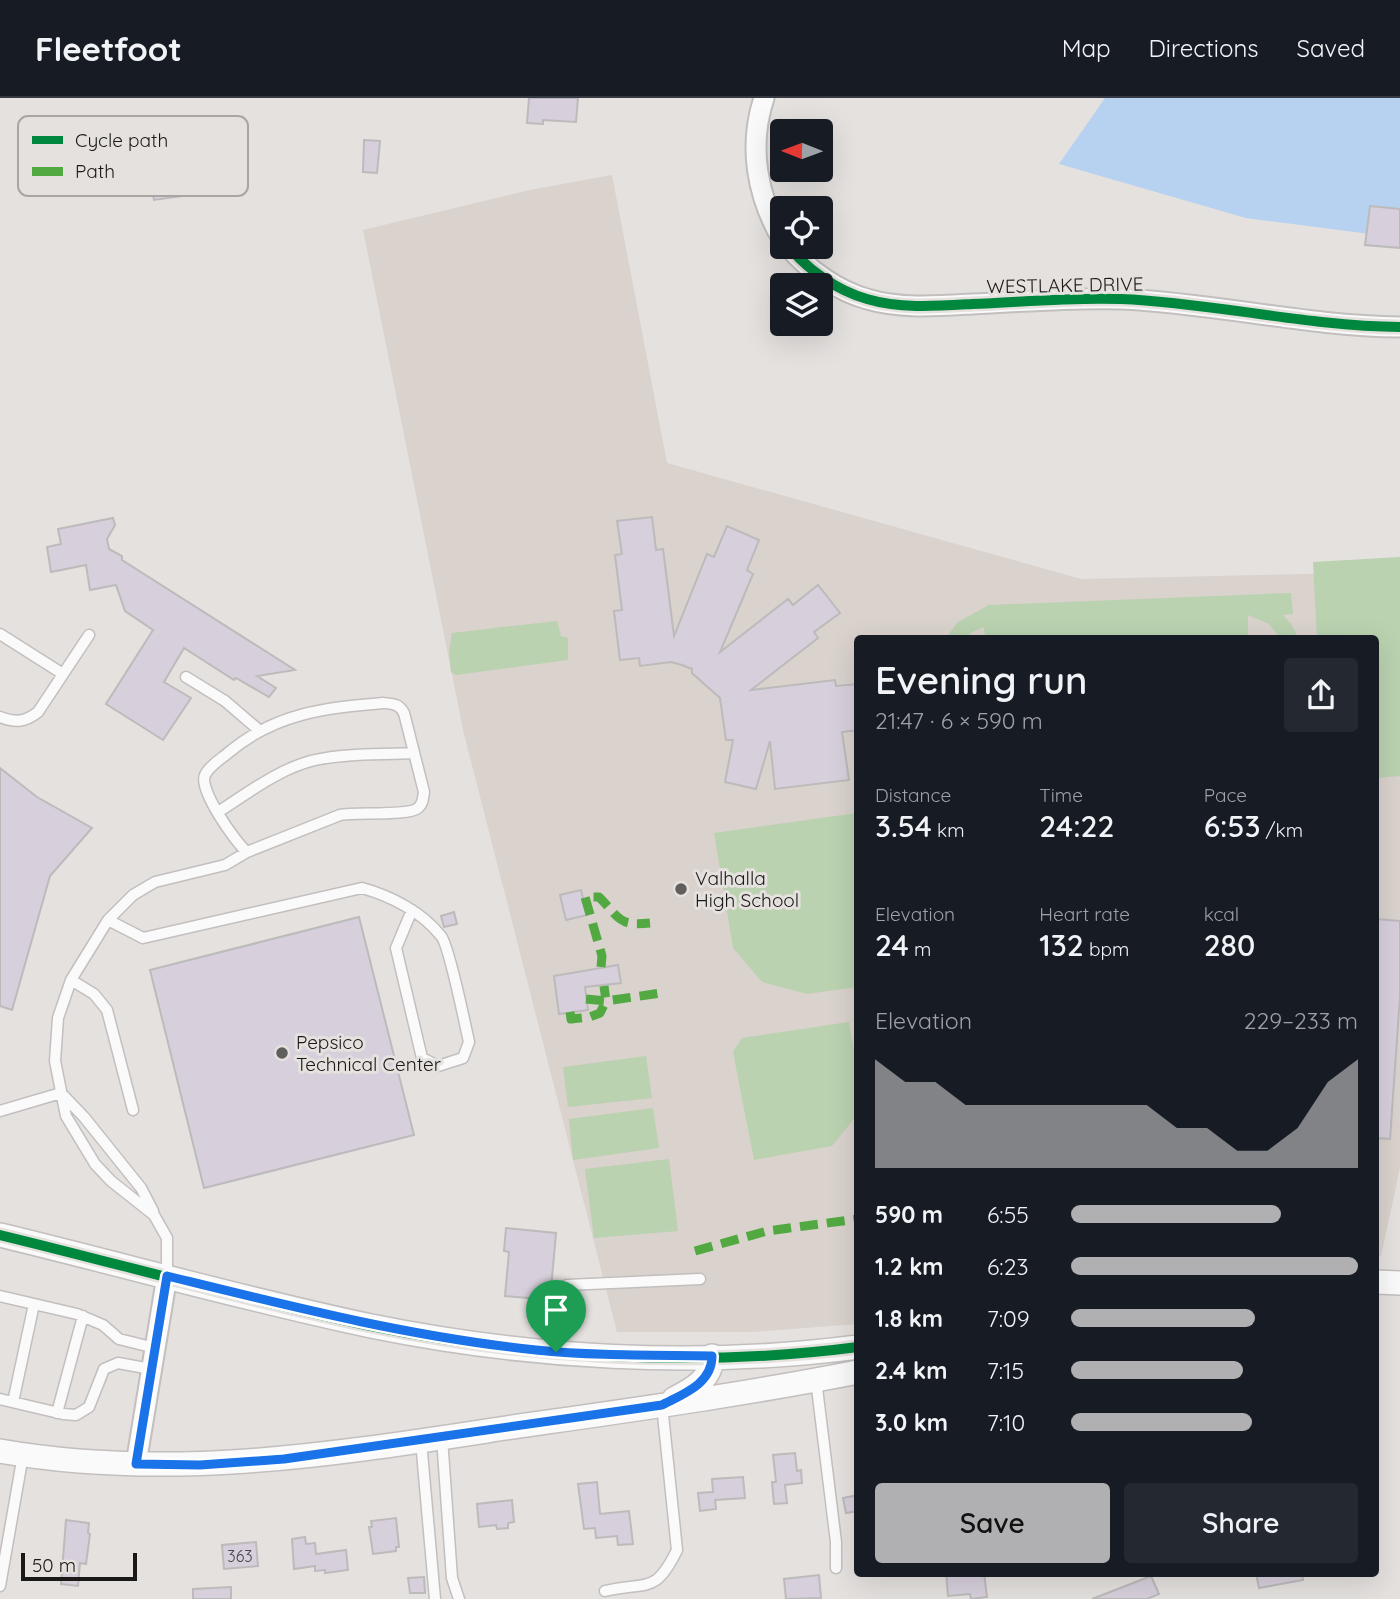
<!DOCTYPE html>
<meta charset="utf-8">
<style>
body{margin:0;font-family:Quicksand,sans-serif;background:#242831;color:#f1f3f6;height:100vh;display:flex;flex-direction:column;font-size:26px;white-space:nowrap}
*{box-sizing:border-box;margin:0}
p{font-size:23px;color:#9ea1a6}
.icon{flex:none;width:38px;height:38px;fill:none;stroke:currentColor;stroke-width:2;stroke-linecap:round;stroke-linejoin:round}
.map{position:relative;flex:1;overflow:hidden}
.sheet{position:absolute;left:854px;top:537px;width:525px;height:942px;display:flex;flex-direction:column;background:#171b24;border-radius:7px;box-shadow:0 7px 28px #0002}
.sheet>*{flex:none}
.needle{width:46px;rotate:271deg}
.buttons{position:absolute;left:770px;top:21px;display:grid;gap:14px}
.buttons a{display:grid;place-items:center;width:63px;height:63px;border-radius:7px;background:#171b24;box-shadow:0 7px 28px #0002;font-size:35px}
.scale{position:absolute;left:21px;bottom:18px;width:116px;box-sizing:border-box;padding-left:7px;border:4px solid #1a1918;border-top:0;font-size:19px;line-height:24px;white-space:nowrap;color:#1a1918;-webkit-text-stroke:5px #e5e1de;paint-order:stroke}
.pin{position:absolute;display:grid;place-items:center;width:60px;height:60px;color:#fff;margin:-72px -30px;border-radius:50% 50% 50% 0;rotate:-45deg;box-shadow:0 0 7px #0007}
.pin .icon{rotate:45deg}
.round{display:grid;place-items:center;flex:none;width:74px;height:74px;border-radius:7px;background:#242831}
.headline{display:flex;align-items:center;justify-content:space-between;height:119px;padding:0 21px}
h1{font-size:38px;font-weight:600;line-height:52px}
.stats{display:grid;grid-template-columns:repeat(3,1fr);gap:10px;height:119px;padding:7px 21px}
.stats div{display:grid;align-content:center}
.stats b{font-size:30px;font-weight:600}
.stats small{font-size:19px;font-weight:400}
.stats p{font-size:19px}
.chart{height:196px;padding:14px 21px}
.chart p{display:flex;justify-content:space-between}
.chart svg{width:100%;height:126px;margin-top:7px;fill:#b0b0b2;opacity:.7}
.button{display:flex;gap:14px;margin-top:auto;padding:14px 21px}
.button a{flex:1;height:80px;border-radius:7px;background:#b0b0b2;color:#111;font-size:28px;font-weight:600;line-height:80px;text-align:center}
.button a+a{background:#242831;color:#f1f3f6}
ul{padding:0 21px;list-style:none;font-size:23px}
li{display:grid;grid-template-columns:112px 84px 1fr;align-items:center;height:52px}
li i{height:18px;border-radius:9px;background:#b0b0b2}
header{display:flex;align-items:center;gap:42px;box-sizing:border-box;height:98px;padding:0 35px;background:#171b24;border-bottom:2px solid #363941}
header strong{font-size:33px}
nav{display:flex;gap:38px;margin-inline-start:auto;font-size:24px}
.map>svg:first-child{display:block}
</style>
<header>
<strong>Fleetfoot</strong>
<nav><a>Map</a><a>Directions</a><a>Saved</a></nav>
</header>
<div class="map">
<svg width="1400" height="1501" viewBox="0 0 1400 1501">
<rect width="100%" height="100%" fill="#e4e1df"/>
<path fill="#d9d2cd" d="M 612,77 L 667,365 L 1081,481 L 1400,474 L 1400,1070 L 1381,1158 L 1376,1158 L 1376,541 L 858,541 L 857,1226 L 752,1234 L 617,1234 L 464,636 L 363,132 L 530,92 Z"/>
<path fill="#bad2b0" d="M 1400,459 L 1400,678 L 1376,680 L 1376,541 L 1317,541 L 1313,464 Z
M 1291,495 L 1293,516 L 1283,517 L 1291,526 L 1299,541 L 1281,541 L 1269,526 L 1248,517 L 1248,541 L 985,541 L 984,529 L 972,534 L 964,541 L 945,541 L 958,524 L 989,507 Z
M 557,523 L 561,538 L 568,540 L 568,562 L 456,577 L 451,574 L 449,555 L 452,535 Z
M 857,715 L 857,889 L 807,896 L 762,884 L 733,850 L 714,735 Z
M 849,924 L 857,971 L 857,1017 L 832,1048 L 754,1062 L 733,954 L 742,940 Z
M 646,958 L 652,1000 L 568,1009 L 563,969 Z
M 653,1010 L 659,1050 L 573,1062 L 569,1021 Z
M 669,1061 L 678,1133 L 594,1140 L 585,1071 Z"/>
<path fill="#b6d2f0" d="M 1105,0 L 1400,0 L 1400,140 L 1246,120 L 1059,66 Z"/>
<path fill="#d7d0dc" stroke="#bcbabb" stroke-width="2" d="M 529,0 L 578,0 L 576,24 L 543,22 L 543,26 L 527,25 Z
M 364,42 L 380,43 L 377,75 L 363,74 Z
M 185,76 L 189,94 L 183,95 L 183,98 L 154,102 L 150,81 Z
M 1370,108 L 1400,111 L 1400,150 L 1365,147 Z
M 652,419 L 656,452 L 663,451 L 674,538 L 707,456 L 714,459 L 727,428 L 759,442 L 747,472 L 753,476 L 720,554 L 788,501 L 793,507 L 818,487 L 840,515 L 814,534 L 818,540 L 751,592 L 835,582 L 836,588 L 858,586 L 858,632 L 842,634 L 849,682 L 775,691 L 770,643 L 756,691 L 725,684 L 733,642 L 726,642 L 720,600 L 692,575 L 692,571 L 682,567 L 671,564 L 640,568 L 639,560 L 620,562 L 614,513 L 622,512 L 615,457 L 622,456 L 617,423 Z
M 113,420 L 115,427 L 107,441 L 109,451 L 122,458 L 122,462 L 295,572 L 257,578 L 276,590 L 269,599 L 236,580 L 234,582 L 184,550 L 164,584 L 191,600 L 163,642 L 106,606 L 153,532 L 125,513 L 116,487 L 90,492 L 86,467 L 51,474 L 47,449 L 61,446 L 58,431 Z
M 0,670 L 37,699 L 92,730 L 50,778 L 12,912 L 0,908 Z
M 581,792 L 587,817 L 566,822 L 560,797 Z
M 454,814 L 457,826 L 444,829 L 441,818 Z
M 359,819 L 414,1037 L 204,1090 L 150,872 Z
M 1376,821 L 1400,823 L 1400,898 L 1390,1041 L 1376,1040 Z
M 618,867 L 621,885 L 585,889 L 588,912 L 559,916 L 554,878 Z
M 506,1130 L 556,1135 L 550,1202 L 505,1198 L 509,1154 L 504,1153 Z
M 795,1355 L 797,1373 L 801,1372 L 802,1385 L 785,1387 L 787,1405 L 774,1406 L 772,1384 L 776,1384 L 773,1357 Z
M 743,1379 L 745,1400 L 715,1402 L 716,1411 L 700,1413 L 698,1395 L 713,1394 L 712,1381 Z
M 597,1384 L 600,1416 L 629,1413 L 633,1446 L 618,1447 L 617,1438 L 596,1440 L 595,1430 L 584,1431 L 578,1386 Z
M 858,1397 L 858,1413 L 846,1415 L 843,1400 Z
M 512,1402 L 514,1424 L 508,1425 L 508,1430 L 497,1431 L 496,1427 L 479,1429 L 477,1406 Z
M 396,1420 L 399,1449 L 396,1449 L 396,1453 L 373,1456 L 369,1429 L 372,1429 L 371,1423 Z
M 66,1422 L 89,1425 L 88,1435 L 90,1436 L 86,1466 L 80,1465 L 78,1488 L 61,1486 Z
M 305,1439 L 306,1446 L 315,1445 L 316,1456 L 346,1452 L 348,1472 L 325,1475 L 325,1472 L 315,1473 L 315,1468 L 294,1471 L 292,1441 Z
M 256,1444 L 258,1468 L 224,1471 L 222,1447 Z
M 946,1475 L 984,1475 L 987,1499 L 971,1501 L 970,1496 L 948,1498 Z
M 1256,1475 L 1302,1475 L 1303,1482 L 1259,1490 Z
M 819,1477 L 821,1500 L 786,1501 L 784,1481 Z
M 1151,1478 L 1159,1496 L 1147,1501 L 1092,1501 Z
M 424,1479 L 425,1495 L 410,1495 L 408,1480 Z
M 231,1489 L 231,1501 L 193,1501 L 193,1491 Z"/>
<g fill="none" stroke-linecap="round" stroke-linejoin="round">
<defs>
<path id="service" d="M 0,536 L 63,576
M 186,579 L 225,603 L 260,633
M 383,605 C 394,606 399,606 404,615 L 424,694 C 423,700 423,706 418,710 C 409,718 356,714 340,717 L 247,754 C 235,744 198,691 205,677 C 209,668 221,661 228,655 C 275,615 325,610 383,605 Z
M 0,619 C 16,625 25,624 38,614 L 89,537
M 218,714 C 248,695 280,670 315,662 C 347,655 382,657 414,655
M 108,822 L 143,840 L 362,790 C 391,798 422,814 441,838 C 449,847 465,926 469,944 L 463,960 L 438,968 L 422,960 L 396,850 L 412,812
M 71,882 L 94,896 L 107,912 L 133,1012
M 0,1013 L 61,995 L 84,1019 L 141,1090 L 153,1113
M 167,1178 L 167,1140 L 154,1117 L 111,1083 L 95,1066 L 66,1018 L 55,963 L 58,920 L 71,882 L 108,822 L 133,797 L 155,784 L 225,767 L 247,754
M 0,1198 L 77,1216 L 103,1227 L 119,1241 L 155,1250
M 557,1254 C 557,1232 554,1205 567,1187 L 700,1181
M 816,1282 L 836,1444 L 836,1470
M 0,1301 L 63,1316 L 76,1317 L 89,1309 L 104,1271 L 118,1265 L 151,1271
M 13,1304 L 34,1206
M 57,1315 L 83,1218
M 442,1340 L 452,1480 L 459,1501
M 421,1343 L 435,1501
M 0,1488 L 23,1357
M 605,1493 C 648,1483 655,1497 677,1452 L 662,1307"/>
<path id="minor" d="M 764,0 C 748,48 757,98 782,141
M 789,149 C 808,172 838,193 867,201 C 900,211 938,208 972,206 C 1022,204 1071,199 1121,201 C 1214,205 1306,228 1400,229
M 136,1366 L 167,1178"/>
<path id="tertiary" d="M 0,1137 C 124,1167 247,1202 371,1228 C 529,1260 697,1270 858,1249
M 1376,1184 L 1400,1185
M 674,1301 C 693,1291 712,1281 712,1258
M 0,1353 C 173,1383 335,1356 506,1330 C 624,1313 741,1297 858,1274"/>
</defs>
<use href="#service" stroke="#c2bfbe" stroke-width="13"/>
<use href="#minor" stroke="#c2bfbe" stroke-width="23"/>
<use href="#tertiary" stroke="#c2bfbe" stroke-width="26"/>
<use href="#service" stroke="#fbfafa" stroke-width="10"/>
<use href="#minor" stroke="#fbfafa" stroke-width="19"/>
<use href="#tertiary" stroke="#fbfafa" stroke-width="23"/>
<path stroke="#52a942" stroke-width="9" stroke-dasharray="18 9" stroke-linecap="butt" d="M 601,869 L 602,858 L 585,799 L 599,799 C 621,821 617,828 650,825
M 586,901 L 606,903 L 661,895
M 570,914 L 571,921 L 590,919 L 600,915 L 606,903 L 604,888
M 695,1153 L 767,1133 L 858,1121"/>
<defs>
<path id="cycleway" d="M 789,149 C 808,172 838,193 867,201 C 900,211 938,208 972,206 C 1022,204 1071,199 1121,201 C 1214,205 1306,228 1400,229
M 0,1137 C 124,1167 247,1202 371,1228 C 529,1260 697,1270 858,1249"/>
</defs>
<use href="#cycleway" stroke="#e5e1de" stroke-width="15"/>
<use href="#cycleway" stroke="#00873e" stroke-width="10"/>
</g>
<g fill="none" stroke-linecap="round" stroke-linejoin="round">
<defs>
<path id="route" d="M 167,1178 C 289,1208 410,1239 536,1252 C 595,1258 653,1257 712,1258 C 712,1286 683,1296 662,1307 L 284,1361 L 200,1367 L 136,1366 Z"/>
</defs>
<use href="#route" stroke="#fff" stroke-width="14"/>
<use href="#route" stroke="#1a73e8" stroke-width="9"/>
</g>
<g fill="#615f5e" stroke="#e5e1de" stroke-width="2.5">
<circle cx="681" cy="791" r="7"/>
<circle cx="282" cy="955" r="7"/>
</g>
<g text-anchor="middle" stroke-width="6" stroke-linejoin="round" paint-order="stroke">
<g font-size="16" fill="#494749">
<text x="240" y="1464">363</text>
</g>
<g font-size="19" fill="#1a1918" stroke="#e5e1de">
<text transform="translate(1065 187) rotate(-1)" y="7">WESTLAKE DRIVE</text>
</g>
<g font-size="19" fill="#1a1918" stroke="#e5e1de" text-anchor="start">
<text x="695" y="787">Valhalla<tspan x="695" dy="22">High School</tspan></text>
<text x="296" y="951">Pepsico<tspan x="296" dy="22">Technical Center</tspan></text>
</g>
</g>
<rect x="18" y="18" width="230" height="80" rx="10" fill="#e5e1de" stroke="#a8a5a3" stroke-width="2"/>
<rect x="32" y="38" width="31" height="8" fill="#00873e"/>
<rect x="32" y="69" width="31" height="9" fill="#52a942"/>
<g font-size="19" fill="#1a1918">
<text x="75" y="49">Cycle path</text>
<text x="75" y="80">Path</text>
</g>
</svg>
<div class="buttons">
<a><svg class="needle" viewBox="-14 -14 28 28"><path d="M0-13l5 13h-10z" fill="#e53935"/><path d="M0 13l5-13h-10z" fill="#9ea1a6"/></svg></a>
<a><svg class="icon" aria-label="locate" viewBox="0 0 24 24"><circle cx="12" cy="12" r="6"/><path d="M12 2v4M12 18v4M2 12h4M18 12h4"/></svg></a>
<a><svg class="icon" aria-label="layers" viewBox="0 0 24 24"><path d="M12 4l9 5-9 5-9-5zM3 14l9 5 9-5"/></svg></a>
</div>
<div class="scale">50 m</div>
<div class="pin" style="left:556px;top:1254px;background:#1e9e55"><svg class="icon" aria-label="arrive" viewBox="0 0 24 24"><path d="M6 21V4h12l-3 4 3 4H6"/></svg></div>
<section class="sheet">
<div class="headline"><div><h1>Evening run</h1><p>21:47 · 6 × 590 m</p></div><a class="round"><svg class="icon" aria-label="share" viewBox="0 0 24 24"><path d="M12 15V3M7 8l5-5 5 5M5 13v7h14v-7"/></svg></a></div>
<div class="stats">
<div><p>Distance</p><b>3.54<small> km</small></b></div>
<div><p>Time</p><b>24:22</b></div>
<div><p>Pace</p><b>6:53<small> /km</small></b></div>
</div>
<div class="stats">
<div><p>Elevation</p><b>24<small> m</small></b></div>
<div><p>Heart rate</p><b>132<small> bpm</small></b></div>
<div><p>kcal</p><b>280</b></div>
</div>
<div class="chart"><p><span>Elevation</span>229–233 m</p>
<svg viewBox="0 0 160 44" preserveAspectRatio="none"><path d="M0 44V6L10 14L20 14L30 22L40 22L50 22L60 22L70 22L80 22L90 22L100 30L110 30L120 38L130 38L140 30L150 14L160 6V44z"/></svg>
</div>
<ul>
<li><b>590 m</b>6:55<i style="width:73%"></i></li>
<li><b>1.2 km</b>6:23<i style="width:100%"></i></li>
<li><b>1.8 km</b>7:09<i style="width:64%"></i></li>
<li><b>2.4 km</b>7:15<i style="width:60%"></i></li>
<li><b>3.0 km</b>7:10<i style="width:63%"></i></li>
</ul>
<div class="button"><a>Save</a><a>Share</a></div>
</section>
</div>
